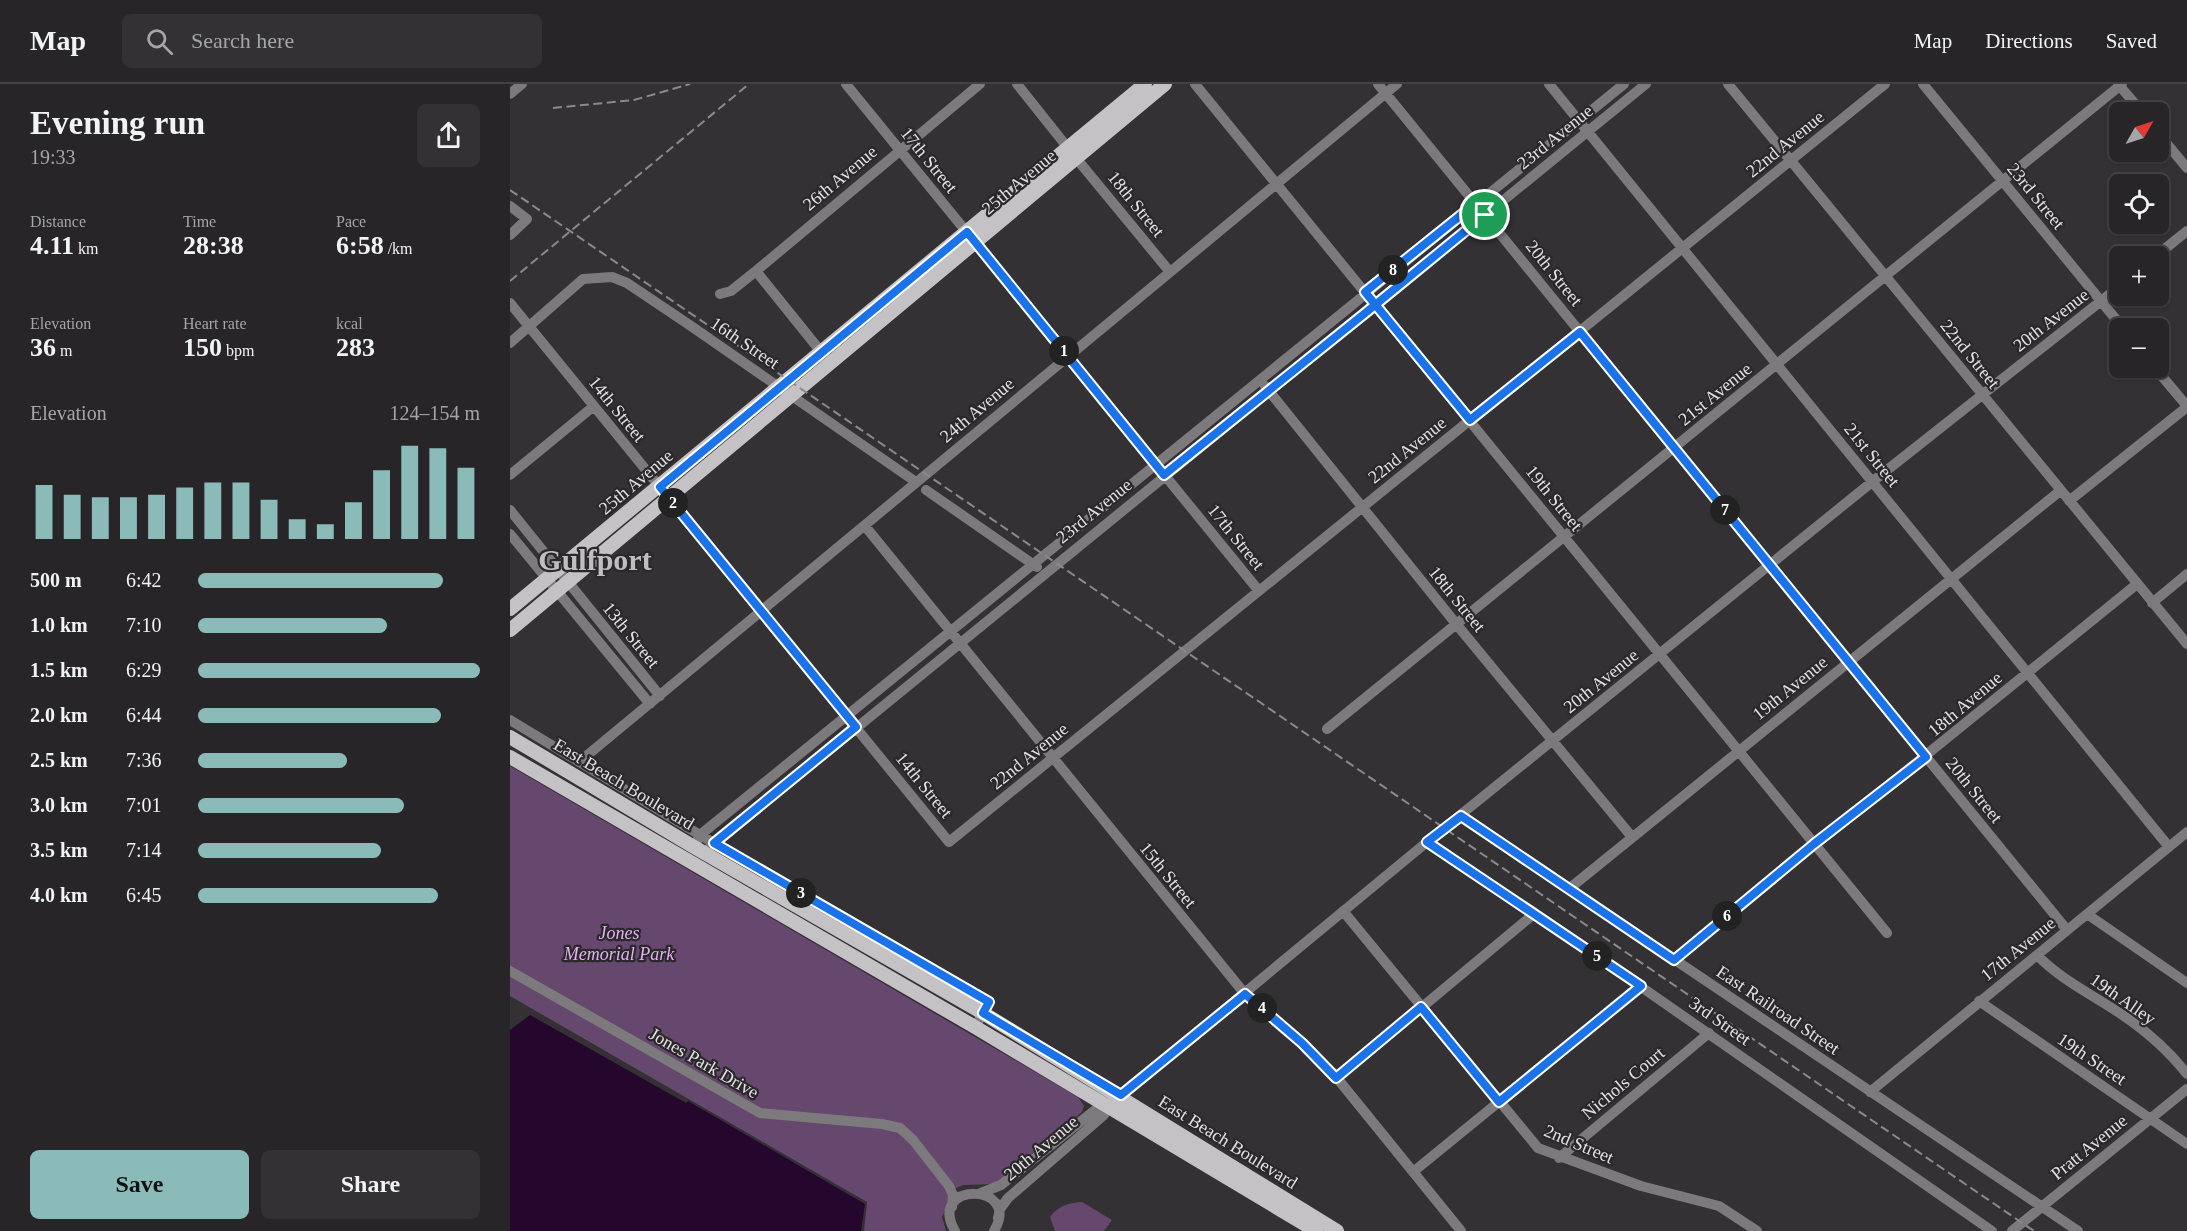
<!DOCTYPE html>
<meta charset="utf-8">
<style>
body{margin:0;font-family:"Times New Roman",serif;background:#333134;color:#f1f3f6;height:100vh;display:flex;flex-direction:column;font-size:22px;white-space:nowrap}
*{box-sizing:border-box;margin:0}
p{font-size:20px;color:#a4a5a8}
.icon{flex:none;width:33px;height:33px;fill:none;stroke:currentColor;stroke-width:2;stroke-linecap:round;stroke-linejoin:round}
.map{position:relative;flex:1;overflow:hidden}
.details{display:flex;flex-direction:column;background:#272528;width:510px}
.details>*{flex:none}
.needle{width:39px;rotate:51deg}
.buttons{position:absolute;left:1599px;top:18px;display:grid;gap:12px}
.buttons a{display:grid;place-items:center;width:60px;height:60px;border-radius:9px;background:#272528;box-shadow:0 2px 4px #0004,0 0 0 2px #434245;font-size:30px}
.pin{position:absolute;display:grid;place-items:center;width:51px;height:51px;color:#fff;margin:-26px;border:3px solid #fff;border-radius:50%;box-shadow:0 2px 6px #0007}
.km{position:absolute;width:30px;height:30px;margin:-15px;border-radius:50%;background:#222;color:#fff;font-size:16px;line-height:30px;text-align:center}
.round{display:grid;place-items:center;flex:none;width:63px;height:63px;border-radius:9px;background:#333134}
.headline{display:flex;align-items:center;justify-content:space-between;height:102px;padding:0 30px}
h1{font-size:33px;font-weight:600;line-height:45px}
.stats{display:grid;grid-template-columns:repeat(3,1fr);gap:9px;height:102px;padding:6px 30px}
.stats div{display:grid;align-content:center}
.stats b{font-size:26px;font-weight:600}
.stats small{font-size:16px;font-weight:400}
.stats p{font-size:16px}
.chart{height:168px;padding:12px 30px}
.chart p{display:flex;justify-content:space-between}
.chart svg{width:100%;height:108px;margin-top:6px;stroke:#8bbbb9;stroke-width:6}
.button{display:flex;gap:12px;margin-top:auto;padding:12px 30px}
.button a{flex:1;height:69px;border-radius:9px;background:#8bbbb9;color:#111;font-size:24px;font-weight:600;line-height:69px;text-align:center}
.button a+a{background:#333134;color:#f1f3f6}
ul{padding:0 30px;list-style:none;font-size:20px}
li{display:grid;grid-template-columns:96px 72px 1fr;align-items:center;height:45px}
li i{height:15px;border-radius:8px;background:#8bbbb9}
header{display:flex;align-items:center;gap:36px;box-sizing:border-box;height:84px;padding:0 30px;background:#272528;border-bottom:2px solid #434245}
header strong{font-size:28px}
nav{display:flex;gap:33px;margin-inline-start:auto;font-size:21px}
.search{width:420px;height:54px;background:#333134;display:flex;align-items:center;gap:15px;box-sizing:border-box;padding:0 21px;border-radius:9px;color:#a4a5a8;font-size:22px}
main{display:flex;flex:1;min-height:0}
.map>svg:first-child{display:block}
</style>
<header>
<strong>Map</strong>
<div class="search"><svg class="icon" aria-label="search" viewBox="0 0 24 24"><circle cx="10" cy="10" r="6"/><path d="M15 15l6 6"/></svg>Search here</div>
<nav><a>Map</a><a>Directions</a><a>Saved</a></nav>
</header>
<main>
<section class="details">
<div class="headline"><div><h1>Evening run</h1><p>19:33</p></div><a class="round"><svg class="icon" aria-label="share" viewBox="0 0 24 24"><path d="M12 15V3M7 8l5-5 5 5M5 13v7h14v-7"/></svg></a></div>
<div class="stats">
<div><p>Distance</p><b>4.11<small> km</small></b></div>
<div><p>Time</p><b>28:38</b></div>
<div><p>Pace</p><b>6:58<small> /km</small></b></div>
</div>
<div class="stats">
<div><p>Elevation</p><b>36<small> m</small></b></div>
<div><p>Heart rate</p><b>150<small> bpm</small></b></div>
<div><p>kcal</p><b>283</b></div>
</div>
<div class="chart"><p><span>Elevation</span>124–154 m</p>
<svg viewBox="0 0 160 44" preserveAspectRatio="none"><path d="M5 44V22M15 44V26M25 44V27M35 44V27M45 44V26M55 44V23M65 44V21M75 44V21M85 44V28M95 44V36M105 44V38M115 44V29M125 44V16M135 44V6M145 44V7M155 44V15"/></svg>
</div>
<ul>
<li><b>500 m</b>6:42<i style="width:87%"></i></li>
<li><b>1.0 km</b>7:10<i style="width:67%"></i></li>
<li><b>1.5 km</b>6:29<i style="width:100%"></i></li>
<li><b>2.0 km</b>6:44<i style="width:86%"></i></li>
<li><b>2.5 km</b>7:36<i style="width:53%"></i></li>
<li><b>3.0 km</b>7:01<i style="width:73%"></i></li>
<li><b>3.5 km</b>7:14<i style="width:65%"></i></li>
<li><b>4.0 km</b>6:45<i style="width:85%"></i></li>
</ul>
<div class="button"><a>Save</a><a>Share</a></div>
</section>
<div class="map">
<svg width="1677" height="1147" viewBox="0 0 1677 1147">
<rect width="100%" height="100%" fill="#343135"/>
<path fill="#66486e" d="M 0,682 L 568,1013 L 574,1022 L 572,1028 L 486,1100 L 453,1101 L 444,1105 L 432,1133 L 436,1147 L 354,1147 L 357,1118 L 0,912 Z
M 572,1118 L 602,1136 L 594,1147 L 545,1147 L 540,1133 C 548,1122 558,1119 572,1118 Z"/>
<path fill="#25072d" d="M 20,931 L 176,1019 L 178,1017 L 355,1120 L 351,1147 L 0,1147 L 0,946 Z"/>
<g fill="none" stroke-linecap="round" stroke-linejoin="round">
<path stroke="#7c7a7c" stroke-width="10" d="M 336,0 L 749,507
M 507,0 L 558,64
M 685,0 L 1377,849
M 868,0 L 1557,846
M 1039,0 L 1659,763
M 1218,0 L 1677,560
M 1413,0 L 1613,244
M 1608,0 L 1632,28
M 0,10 L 12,0
M 1648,49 L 1677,84
M 566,74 L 660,188
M 0,122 L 17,135 L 0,151
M 1646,172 L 1677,147
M 246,187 L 312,269
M 210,210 L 221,207 L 246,187 L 470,0
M 0,219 L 439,758 L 1375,0
M 0,259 L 73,195 L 102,193 L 117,199 L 181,242 L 406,398
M 1645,284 L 1677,322
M 755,302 L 947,541 L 1122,753
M 0,391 L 84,322
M 416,406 L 527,483
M 1559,417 L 1677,323
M 0,426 L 150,612
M 355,442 L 735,910 L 792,959 L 827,994 L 951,1147
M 0,450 L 140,620
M 1642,519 L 1677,490
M 0,636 L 190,751 L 479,918 L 465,943
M 817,645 L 1612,0
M 69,678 L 887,0
M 951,732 L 1568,1147
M 917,758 L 1025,829 L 1482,1147
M 184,763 L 190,751 L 1114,0
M 193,769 L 1136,0
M 1060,804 L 1550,407
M 833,827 L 1028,1064 L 1131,1102 L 1209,1122 L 1247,1147
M 1577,830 L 1677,899
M 1527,871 C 1551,896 1583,911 1611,930 C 1635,946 1659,967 1677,990
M 1163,876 L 1627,500
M 0,887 L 250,1029 L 372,1040 L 390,1044 L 403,1056 L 439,1102 L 443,1111 L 442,1123
M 1469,917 L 1677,1060
M 827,994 L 1025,829
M 1360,1008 L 1677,748
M 1049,1074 L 1199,949
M 903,1088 L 1131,902
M 471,1109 L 491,1101 L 589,1023 L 598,1021 L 611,1011 L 917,758 L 1362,398 L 1610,202
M 488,1134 L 490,1125 L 498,1114 L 594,1031 L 598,1021
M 445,1147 C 416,1097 513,1098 484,1147
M 1502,1147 L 1677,1005"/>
<path stroke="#c4c2c5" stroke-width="14" d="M 0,525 L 635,0
M 0,546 L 655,0
M 0,653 L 184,763 L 473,929 L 827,1147
M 0,673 L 465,943 L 806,1147"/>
<path stroke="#8b898c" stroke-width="2" stroke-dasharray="9 4.5" stroke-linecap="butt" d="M 43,24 L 124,16 L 180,0
M 0,106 L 1524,1147
M 0,197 L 239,0"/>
</g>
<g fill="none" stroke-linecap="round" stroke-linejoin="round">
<defs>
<path id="route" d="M 975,131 C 935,164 894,197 854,230 L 654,391 L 457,148 L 150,403 L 346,643 L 204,759 L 479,918 L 473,929 L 611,1011 L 735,910 L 792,959 L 826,994 L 911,923 L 989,1018 L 1131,902 L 917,758 L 951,732 L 1164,876 L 1304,760 L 1416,673 L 1070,248 L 960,336 L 873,230 L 855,208 L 966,119 L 975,131"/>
</defs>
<use href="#route" stroke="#fff" stroke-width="12"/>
<use href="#route" stroke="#1a73e8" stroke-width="8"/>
</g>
<g text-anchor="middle" stroke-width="4.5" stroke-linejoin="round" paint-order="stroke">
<g font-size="18" fill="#e3e1e3" stroke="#2a282b">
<text transform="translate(1045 53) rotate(-39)" y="6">23rd Avenue</text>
<text transform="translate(1275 60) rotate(-39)" y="6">22nd Avenue</text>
<text transform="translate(419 76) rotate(51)" y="6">17th Street</text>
<text transform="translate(330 94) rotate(-40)" y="6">26th Avenue</text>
<text transform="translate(509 98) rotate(-40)" y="6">25th Avenue</text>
<text transform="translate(1526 112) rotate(51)" y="6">23rd Street</text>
<text transform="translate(626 120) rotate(51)" y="6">18th Street</text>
<text transform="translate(1044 189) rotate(51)" y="6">20th Street</text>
<text transform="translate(1541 236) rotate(-38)" y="6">20th Avenue</text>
<text transform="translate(235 259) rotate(34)" y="6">16th Street</text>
<text transform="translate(1460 270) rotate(51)" y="6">22nd Street</text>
<text transform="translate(1205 310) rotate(-39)" y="6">21st Avenue</text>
<text transform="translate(107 325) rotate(51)" y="6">14th Street</text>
<text transform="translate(467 326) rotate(-40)" y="6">24th Avenue</text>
<text transform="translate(897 366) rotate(-39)" y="6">22nd Avenue</text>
<text transform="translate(1362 371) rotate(51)" y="6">21st Street</text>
<text transform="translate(126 398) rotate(-40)" y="6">25th Avenue</text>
<text transform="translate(1044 414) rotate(51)" y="6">19th Street</text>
<text transform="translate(584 427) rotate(-39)" y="6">23rd Avenue</text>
<text transform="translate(726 453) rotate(51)" y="6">17th Street</text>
<text transform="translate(947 515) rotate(51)" y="6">18th Street</text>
<text transform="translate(121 551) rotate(51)" y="6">13th Street</text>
<text transform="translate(1091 597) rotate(-39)" y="6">20th Avenue</text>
<text transform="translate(1280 604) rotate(-39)" y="6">19th Avenue</text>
<text transform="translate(1455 620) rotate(-40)" y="6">18th Avenue</text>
<text transform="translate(519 672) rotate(-39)" y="6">22nd Avenue</text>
<text transform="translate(114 700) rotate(31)" y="6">East Beach Boulevard</text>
<text transform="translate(414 701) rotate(51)" y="6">14th Street</text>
<text transform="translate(1464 706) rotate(51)" y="6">20th Street</text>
<text transform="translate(658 791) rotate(51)" y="6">15th Street</text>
<text transform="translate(1508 865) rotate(-39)" y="6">17th Avenue</text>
<text transform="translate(1613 915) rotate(35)" y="6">19th Alley</text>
<text transform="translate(1268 926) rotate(34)" y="6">East Railroad Street</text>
<text transform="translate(1210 937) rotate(35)" y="6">3rd Street</text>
<text transform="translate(1582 975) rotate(34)" y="6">19th Street</text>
<text transform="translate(194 979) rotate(30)" y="6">Jones Park Drive</text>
<text transform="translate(1113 999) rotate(-40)" y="6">Nichols Court</text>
<text transform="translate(718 1058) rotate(32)" y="6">East Beach Boulevard</text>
<text transform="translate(1069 1060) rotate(23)" y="6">2nd Street</text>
<text transform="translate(1579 1063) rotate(-39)" y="6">Pratt Avenue</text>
<text transform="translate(531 1064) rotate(-40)" y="6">20th Avenue</text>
</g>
<g font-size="18" font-style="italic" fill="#e4b0f3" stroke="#2a282b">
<text x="109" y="855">Jones<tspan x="109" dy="21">Memorial Park</tspan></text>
</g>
<g font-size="30" font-weight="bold" fill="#c1bdc2" stroke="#2a282b">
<text x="85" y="486">Gulfport</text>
</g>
</g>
</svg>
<div class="buttons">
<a><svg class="needle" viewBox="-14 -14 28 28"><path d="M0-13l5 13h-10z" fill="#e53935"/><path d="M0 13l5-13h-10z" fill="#a4a5a8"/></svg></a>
<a><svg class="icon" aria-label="locate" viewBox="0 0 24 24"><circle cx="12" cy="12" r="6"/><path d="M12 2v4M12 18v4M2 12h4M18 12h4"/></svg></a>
<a>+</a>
<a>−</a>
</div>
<div class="pin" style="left:975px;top:131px;background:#1e9e55"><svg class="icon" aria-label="arrive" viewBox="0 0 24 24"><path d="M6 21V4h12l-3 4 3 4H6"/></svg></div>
<b class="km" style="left:554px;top:267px">1</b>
<b class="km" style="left:163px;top:419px">2</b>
<b class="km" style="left:291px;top:809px">3</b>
<b class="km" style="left:752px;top:924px">4</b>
<b class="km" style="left:1087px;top:872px">5</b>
<b class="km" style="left:1217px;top:832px">6</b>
<b class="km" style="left:1215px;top:426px">7</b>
<b class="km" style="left:883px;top:186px">8</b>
</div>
</main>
